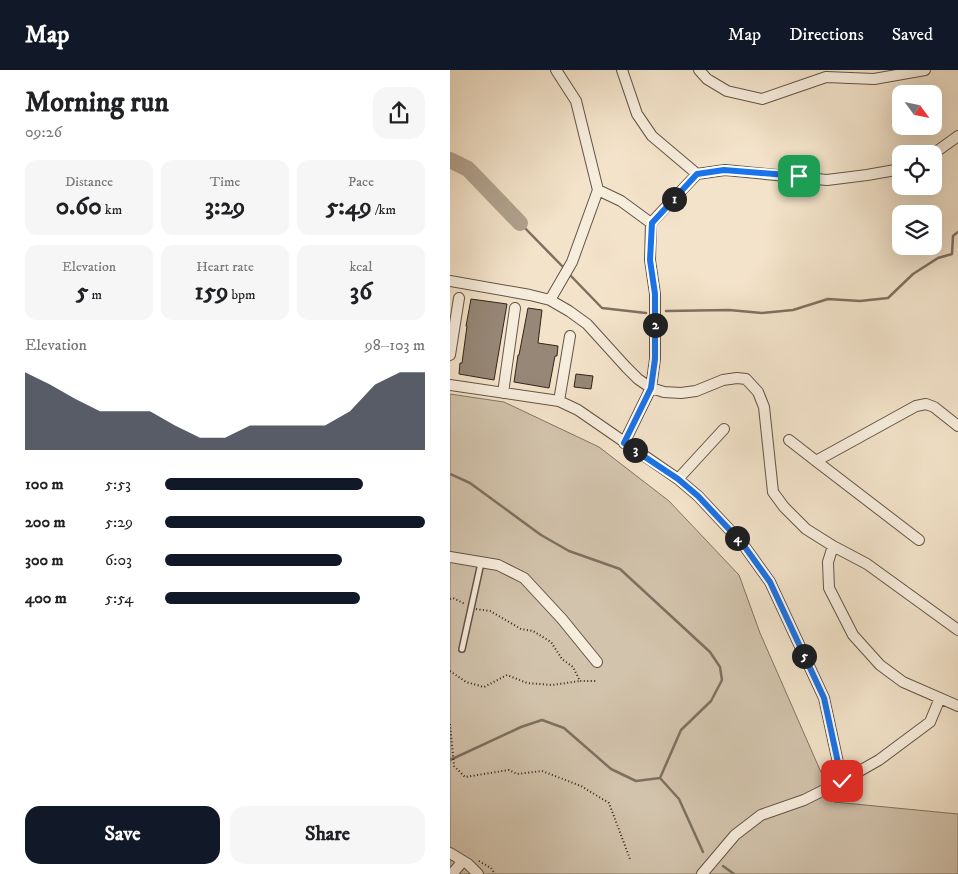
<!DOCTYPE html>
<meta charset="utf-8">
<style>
body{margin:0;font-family:"IM FELL DW Pica",serif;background:#f6f6f6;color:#202124;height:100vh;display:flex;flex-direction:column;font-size:19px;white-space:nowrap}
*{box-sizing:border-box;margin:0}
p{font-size:16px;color:#757577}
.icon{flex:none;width:28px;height:28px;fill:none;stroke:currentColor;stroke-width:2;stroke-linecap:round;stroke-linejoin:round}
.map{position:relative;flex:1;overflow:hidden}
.drawer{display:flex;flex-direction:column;background:#fff;width:450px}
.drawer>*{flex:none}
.needle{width:32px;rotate:123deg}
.tools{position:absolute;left:442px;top:15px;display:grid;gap:10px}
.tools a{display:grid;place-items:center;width:50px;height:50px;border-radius:10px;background:#fff;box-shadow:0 5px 20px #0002;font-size:25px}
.pin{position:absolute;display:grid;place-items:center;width:42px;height:42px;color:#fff;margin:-21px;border-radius:10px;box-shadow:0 2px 8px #0006}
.km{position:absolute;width:25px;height:25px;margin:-12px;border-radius:50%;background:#222;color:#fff;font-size:14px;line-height:25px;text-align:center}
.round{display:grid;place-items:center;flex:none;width:52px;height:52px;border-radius:15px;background:#f6f6f6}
.overview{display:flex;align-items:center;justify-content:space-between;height:85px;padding:0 25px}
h1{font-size:28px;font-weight:700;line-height:38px}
.stats{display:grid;grid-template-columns:repeat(3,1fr);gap:8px;height:85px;padding:5px 25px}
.stats div{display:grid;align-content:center;border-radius:12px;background:#f6f6f6;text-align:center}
.stats b{font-size:25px;font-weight:700}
.stats small{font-size:14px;font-weight:400}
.stats p{font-size:14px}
.chart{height:140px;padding:10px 25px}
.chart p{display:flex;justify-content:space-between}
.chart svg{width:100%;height:90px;margin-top:5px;fill:#111827;opacity:.7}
.primary-button{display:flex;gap:10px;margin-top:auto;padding:10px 25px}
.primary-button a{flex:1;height:58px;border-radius:15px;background:#111827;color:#fff;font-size:20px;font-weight:700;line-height:58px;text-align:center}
.primary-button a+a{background:#f6f6f6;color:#202124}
ul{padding:0 25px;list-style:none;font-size:16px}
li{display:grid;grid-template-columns:80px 60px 1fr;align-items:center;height:38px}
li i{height:12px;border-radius:6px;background:#111827}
header{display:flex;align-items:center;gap:30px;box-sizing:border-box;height:70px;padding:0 25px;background:#111827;color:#fff}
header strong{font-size:24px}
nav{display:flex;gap:28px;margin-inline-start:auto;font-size:18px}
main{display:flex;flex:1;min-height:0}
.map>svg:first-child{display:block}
</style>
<header>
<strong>Map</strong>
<nav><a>Map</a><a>Directions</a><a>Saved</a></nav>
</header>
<main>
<section class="drawer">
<div class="overview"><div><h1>Morning run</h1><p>09:26</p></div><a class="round"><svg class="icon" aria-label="share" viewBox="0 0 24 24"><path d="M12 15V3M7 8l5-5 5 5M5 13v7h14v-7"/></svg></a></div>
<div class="stats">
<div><p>Distance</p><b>0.60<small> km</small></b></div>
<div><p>Time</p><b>3:29</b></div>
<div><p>Pace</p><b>5:49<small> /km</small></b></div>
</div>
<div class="stats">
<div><p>Elevation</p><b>5<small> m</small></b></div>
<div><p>Heart rate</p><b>159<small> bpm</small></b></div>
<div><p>kcal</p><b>36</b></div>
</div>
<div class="chart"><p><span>Elevation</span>98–103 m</p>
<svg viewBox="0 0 160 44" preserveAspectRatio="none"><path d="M0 44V6L10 12L20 19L30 25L40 25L50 25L60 32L70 38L80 38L90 32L100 32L110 32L120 32L130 25L140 12L150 6L160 6V44z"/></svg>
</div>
<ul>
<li><b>100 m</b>5:53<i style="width:76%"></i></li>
<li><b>200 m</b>5:29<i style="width:100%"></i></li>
<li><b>300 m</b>6:03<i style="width:68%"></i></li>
<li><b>400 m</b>5:54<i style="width:75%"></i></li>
</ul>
<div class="primary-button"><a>Save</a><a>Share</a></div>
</section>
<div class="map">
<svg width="508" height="804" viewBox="0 0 508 804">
<rect width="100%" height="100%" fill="#f3e3ca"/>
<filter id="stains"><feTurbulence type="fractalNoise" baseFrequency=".004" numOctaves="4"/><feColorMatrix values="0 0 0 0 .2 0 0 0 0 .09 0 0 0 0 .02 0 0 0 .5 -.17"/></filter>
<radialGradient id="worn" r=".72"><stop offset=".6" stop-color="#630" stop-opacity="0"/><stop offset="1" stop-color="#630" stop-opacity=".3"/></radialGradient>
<path fill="#d2c3ac" stroke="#827464" d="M 0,324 L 54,332 L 149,377 L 219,431 L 289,505 L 310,563 L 384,732 L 508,744 L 508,804 L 0,804 Z"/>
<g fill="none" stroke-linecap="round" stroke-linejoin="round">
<path stroke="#7e7060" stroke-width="2.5" d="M 70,153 L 114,198
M 119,204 L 152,238 L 196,243
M 216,241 L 279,240 L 312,243 L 343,240 L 378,229 L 410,231 L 438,228 L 463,204 L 488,188 L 502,184 L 503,166 L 508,162
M 0,404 L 20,413 L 91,465 L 119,481 L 170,499 L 260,582 L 270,597 L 272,610 L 261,631 L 231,660 L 210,708
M 0,690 L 71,657 L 92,650 L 114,658 L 161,699 L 186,711 L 210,708
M 210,708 L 229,729 L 253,782
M 273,796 L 284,804"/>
<path stroke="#b1a28e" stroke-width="16" d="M 0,90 L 18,99 L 70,153"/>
</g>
<path fill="#968776" stroke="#31241b" d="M 21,229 L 57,234 L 44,310 L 9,304 L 10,293 L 12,293 L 17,256 L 16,256 Z
M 78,238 L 92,240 L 88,273 L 108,276 L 107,286 L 105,286 L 99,318 L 64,312 L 68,285 L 69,285 Z
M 126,304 L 143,306 L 141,319 L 124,317 Z"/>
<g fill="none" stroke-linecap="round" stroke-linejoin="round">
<defs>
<path id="service" d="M 12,579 L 31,493"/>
<path id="minor" d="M 172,0 L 187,44 L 202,66 L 247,104
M 249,0 L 257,9 L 277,21 L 312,29 L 376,7 L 424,9 L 475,0
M 483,84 L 508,66
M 148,120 L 171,131 L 201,153
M 0,211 L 80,225 L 100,230 L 119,241 L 137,254 L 176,297 L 188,309 L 201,318 L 214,322 L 231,323 L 246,321 L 273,310 L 287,308 L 296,309 L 308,322 L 314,337 L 323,422 L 334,437 L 356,459 L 383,476 L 417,494 L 508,560
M 100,230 L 122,192 L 148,120 L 126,31 L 106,0
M 0,285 L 9,228
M 0,315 L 109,331 L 128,340 L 228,409 L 248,426 L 292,473 L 320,512 L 374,628 L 392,711
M 53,323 L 65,238
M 109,331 L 120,266
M 339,370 L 366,391
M 174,373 L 201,318 L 205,289 L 205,224 L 200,190 L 201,153 L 247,104 L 275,100 L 377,110 L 417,105 L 451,99
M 228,409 L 274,359
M 469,470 L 366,391 L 466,336 L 476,334 L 484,337 L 508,356
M 383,476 L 378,492 L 379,518 L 403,565 L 430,595 L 453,612 L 508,636
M 0,487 L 48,495 L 74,508 L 112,549 L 147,592
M 0,783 L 18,794 L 28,804
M 2,804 L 13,791
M 252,804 L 285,765 L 311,745 L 354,730 L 392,711 L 429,690 L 480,652 L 490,628"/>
</defs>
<use href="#service" stroke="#625447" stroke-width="8"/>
<use href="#minor" stroke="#625447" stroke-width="12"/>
<path stroke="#31241b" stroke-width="2" stroke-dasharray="1 2.5" stroke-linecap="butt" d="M 0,529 L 3,528 L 15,534
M 26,539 L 40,541 L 71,559 L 83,561 L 101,572 L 112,589 L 123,597 L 130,611 L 146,611
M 0,601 L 16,612 L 34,617 L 57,605 L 77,613 L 102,615 L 130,611
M 0,654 L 4,696 L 15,707 L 59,700 L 67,704 L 92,701 L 131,716 L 159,733 L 180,789
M 29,791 L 41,798 L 45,804"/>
<use href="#service" stroke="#f7eddd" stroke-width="5"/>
<use href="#minor" stroke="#f7eddd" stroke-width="10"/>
</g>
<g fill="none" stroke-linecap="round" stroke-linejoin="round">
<defs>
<path id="route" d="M 349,106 L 274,100 L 247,104 L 202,153 L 200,190 L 205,224 L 205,289 L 201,318 L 174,373 L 228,409 L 248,426 L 292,473 L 320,512 L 374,628 L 392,711"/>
</defs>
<use href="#route" stroke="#fff" stroke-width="10"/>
<use href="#route" stroke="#1a73e8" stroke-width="6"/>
</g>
<rect width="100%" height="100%" filter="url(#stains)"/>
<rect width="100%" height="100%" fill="url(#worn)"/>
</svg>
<div class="tools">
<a><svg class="needle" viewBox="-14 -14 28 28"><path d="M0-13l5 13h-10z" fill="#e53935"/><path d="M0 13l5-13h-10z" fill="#757577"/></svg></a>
<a><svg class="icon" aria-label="locate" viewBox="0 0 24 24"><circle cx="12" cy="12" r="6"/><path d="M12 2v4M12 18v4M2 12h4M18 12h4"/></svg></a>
<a><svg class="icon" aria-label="layers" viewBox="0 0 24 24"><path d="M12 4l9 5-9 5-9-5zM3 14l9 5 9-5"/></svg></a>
</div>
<div class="pin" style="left:349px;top:106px;background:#1e9e55"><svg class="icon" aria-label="arrive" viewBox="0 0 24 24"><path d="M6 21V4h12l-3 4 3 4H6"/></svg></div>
<div class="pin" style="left:392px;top:711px;background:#d93025"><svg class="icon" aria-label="check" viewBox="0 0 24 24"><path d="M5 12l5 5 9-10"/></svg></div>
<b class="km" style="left:224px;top:129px">1</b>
<b class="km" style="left:205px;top:255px">2</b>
<b class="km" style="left:185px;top:380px">3</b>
<b class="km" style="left:287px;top:468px">4</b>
<b class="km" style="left:354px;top:586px">5</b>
</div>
</main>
